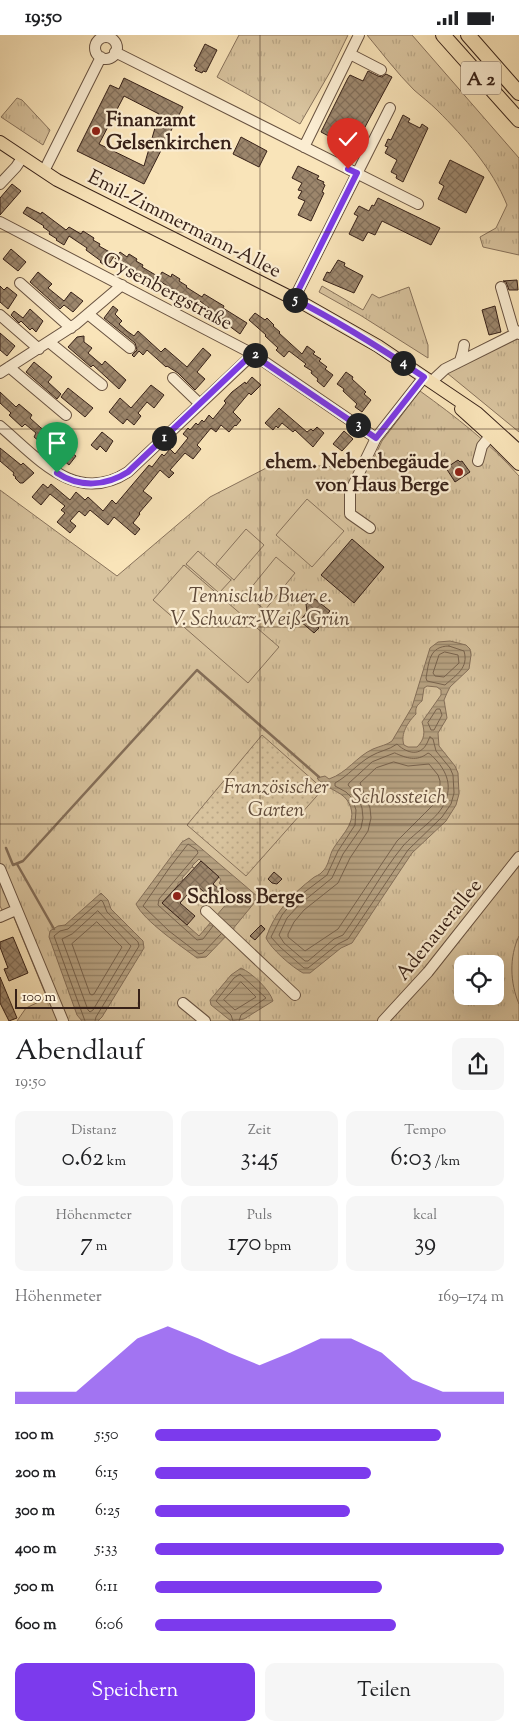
<!DOCTYPE html>
<html lang="de">
<meta charset="utf-8">
<style>
body{margin:0;font-family:"Sorts Mill Goudy",serif;background:#f6f6f6;color:#202124;height:100vh;display:flex;flex-direction:column;font-size:19px;white-space:nowrap}
*{box-sizing:border-box;margin:0}
p{font-size:16px;color:#757577}
.icon{flex:none;width:28px;height:28px;fill:none;stroke:currentColor;stroke-width:2;stroke-linecap:round;stroke-linejoin:round}
.map{position:relative;height:986px;overflow:hidden}
.panel{display:flex;flex-direction:column;background:#fff;flex:1}
.panel>*{flex:none}
.fabs{position:absolute;left:454px;top:920px;display:grid;gap:10px}
.fabs a{display:grid;place-items:center;width:50px;height:50px;border-radius:10px;background:#fff;box-shadow:0 5px 20px #0002;font-size:25px}
.scale{position:absolute;left:15px;bottom:12px;width:125px;box-sizing:border-box;padding-left:5px;border:2px solid #372118;border-top:0;font-size:14px;line-height:18px;white-space:nowrap;color:#372118;-webkit-text-stroke:4px #fbedd2;paint-order:stroke}
.pin{position:absolute;display:grid;place-items:center;width:42px;height:42px;color:#fff;margin:-51px -21px;border-radius:50% 50% 50% 0;rotate:-45deg;box-shadow:0 0 5px #0007}
.pin .icon{rotate:45deg}
.km{position:absolute;width:25px;height:25px;margin:-12px;border-radius:50%;background:#222;color:#fff;font-size:14px;line-height:25px;text-align:center}
.round{display:grid;place-items:center;flex:none;width:52px;height:52px;border-radius:10px;background:#f6f6f6}
.summary{display:flex;align-items:center;justify-content:space-between;height:85px;padding:0 15px}
h1{font-size:28px;font-weight:600;line-height:38px}
.stats{display:grid;grid-template-columns:repeat(3,1fr);gap:8px;height:85px;padding:5px 15px}
.stats div{display:grid;align-content:center;border-radius:10px;background:#f6f6f6;text-align:center}
.stats b{font-size:25px;font-weight:600}
.stats small{font-size:14px;font-weight:400}
.stats p{font-size:14px}
.chart{height:140px;padding:10px 15px}
.chart p{display:flex;justify-content:space-between}
.chart svg{width:100%;height:90px;margin-top:5px;fill:#7c3aed;opacity:.7}
.action{display:flex;gap:10px;margin-top:auto;padding:10px 15px}
.action a{flex:1;height:58px;border-radius:10px;background:#7c3aed;color:#fff;font-size:20px;font-weight:600;line-height:58px;text-align:center}
.action a+a{background:#f6f6f6;color:#202124}
ul{padding:0 15px;list-style:none;font-size:16px}
li{display:grid;grid-template-columns:80px 60px 1fr;align-items:center;height:38px}
li i{height:12px;border-radius:6px;background:#7c3aed}
.status{display:flex;justify-content:space-between;align-items:center;height:35px;padding:0 25px;background:#fff;direction:ltr}
.status svg{height:14px;fill:currentColor}
.map>svg:first-child{display:block}
</style>
<div class="status"><b>19:50</b><svg viewBox="0 0 49 12"><path d="M0 12V9h3v3zM5 12V6h3v6zM10 12V3h3v9zM15 12V0h3v12zM26 1h20v11H26zM47 4h2v5h-2z"/></svg></div>
<div class="map">
<svg width="519" height="986" viewBox="0 0 519 986">
<defs>
<pattern id="grass-tufts" width="24" height="20" patternUnits="userSpaceOnUse" patternTransform="scale(1.25)"><rect width="24" height="20" fill="#d8c39e"/><path d="M3 7l-1-3M5 7V3M7 7l1-3M15 17l-1-3M17 17v-4M19 17l1-3" fill="none" stroke="#baa787"/></pattern>
<pattern id="garden-dots" width="8" height="8" patternUnits="userSpaceOnUse" patternTransform="scale(1.25)"><rect width="8" height="8" fill="#d8c39e"/><path d="M2 2h.1M6 6h.1" fill="none" stroke="#baa787" stroke-width="1.8" stroke-linecap="round"/></pattern>
<pattern id="water-rules" width="6" height="5" patternUnits="userSpaceOnUse" patternTransform="scale(1.25)"><rect width="6" height="5" fill="#b7a282"/><path d="M0 2.5h6" fill="none" stroke="#968469"/></pattern>
<pattern id="building-cross-hatch" width="8" height="8" patternUnits="userSpaceOnUse" patternTransform="scale(1.25)"><rect width="8" height="8" fill="#9c866c"/><path d="M0 0l8 8M0 8l8-8" fill="none" stroke="#806d58"/></pattern>
</defs>
<rect width="100%" height="100%" fill="#f9e4b9"/>
<filter id="stains"><feTurbulence type="fractalNoise" baseFrequency=".004" numOctaves="4"/><feColorMatrix values="0 0 0 0 .2 0 0 0 0 .09 0 0 0 0 .02 0 0 0 .5 -.17"/></filter>
<radialGradient id="worn" r=".72"><stop offset=".6" stop-color="#630" stop-opacity="0"/><stop offset="1" stop-color="#630" stop-opacity=".3"/></radialGradient>
<path fill="url(#grass-tufts)" stroke="#88725b" fill-rule="evenodd" d="M 239,0 L 348,0 L 330,37 L 300,89 L 217,42 Z
M 367,0 L 412,0 L 519,123 L 519,220 L 483,212 L 480,202 L 496,193 L 507,170 C 492,133 465,103 437,75 C 430,68 422,62 414,55 C 397,38 382,18 367,0 Z
M 17,63 L 22,65 L 50,95 L 43,110 L 1,82 Z
M 322,251 L 363,275 L 372,259 L 379,263 L 409,252 L 428,310 L 428,323 L 360,280 L 319,257 Z
M 519,302 L 519,397 L 447,338 Z
M 420,356 C 456,382 490,408 519,441 L 519,986 L 17,986 L 26,973 L 47,963 L 10,873 L 2,875 L 0,871 L 0,455 L 117,541 L 210,462 L 274,429 L 343,432 L 370,431 L 382,406 ZM 462,929 L 495,929 L 495,961 L 462,961 Z"/>
<path fill="url(#garden-dots)" stroke="#88725b" d="M 262,700 L 323,754 L 246,841 L 187,790 Z"/>
<path fill="#d8c39e" stroke="#88725b" d="M 307,464 L 344,496 L 312,532 L 276,500 Z
M 246,494 L 264,510 L 234,545 L 216,529 Z
M 198,516 L 231,545 L 219,558 L 186,529 Z
M 276,522 L 295,538 L 265,575 L 246,559 Z
M 184,530 L 279,612 L 248,648 L 153,565 Z
M 519,901 L 519,969 C 510,948 509,922 519,901 Z"/>
<path fill="url(#water-rules)" stroke="#846e58" fill-rule="evenodd" d="M 450,606 L 466,610 L 470,614 L 471,620 L 469,634 L 450,652 L 447,658 L 444,665 L 447,683 L 438,698 L 439,711 L 455,731 L 458,738 L 459,759 L 456,770 L 446,786 L 412,818 L 352,908 L 341,913 L 310,938 L 303,938 C 292,932 271,914 266,903 C 274,878 292,859 313,843 C 315,841 320,840 322,837 C 328,832 329,823 332,816 C 341,799 361,786 347,765 C 341,756 324,753 317,743 L 325,741 L 329,744 C 347,738 357,721 373,714 C 380,711 387,710 392,706 L 412,672 L 430,613 L 438,607 ZM 427,651 L 437,652 L 441,655 L 441,660 L 422,687 C 425,697 425,704 417,712 L 408,712 L 404,710 C 400,699 408,687 416,679 C 415,673 417,670 422,666 L 424,653 Z
M 189,803 L 257,861 L 255,867 L 232,895 L 206,922 L 197,923 C 181,911 144,886 136,869 L 182,807 ZM 199,824 L 219,842 L 221,845 L 219,848 L 236,861 L 237,864 L 234,868 L 228,867 L 199,901 L 162,868 L 178,850 L 178,848 L 183,845 L 182,843 L 192,832 L 194,833 L 192,831 Z
M 101,858 L 108,865 L 111,874 L 143,906 L 144,913 L 102,982 L 98,986 L 82,986 L 77,980 L 49,902 L 50,896 L 58,891 L 65,890 Z
M 241,933 C 252,938 270,955 273,966 L 244,984 L 231,986 L 211,970 L 210,965 L 231,940 Z"/>
<g fill="none" stroke-linecap="round" stroke-linejoin="round">
<path stroke="#77624d" stroke-width="1" d="M 449,611 L 464,616 C 469,633 456,640 445,650 L 427,646 L 426,643 C 429,627 429,611 449,611 Z
M 445,617 L 458,620 L 459,628 L 444,642 L 435,641 L 433,638 L 439,620 Z
M 437,674 L 440,674 L 442,680 L 434,695 L 431,695 L 428,688 Z
M 430,702 L 433,704 L 436,716 L 450,733 L 453,740 L 454,758 L 451,769 L 442,782 L 408,815 L 348,904 L 338,909 L 308,933 L 304,933 L 280,912 L 271,902 L 282,880 L 294,865 L 327,840 L 338,816 L 355,790 L 356,775 L 352,763 L 346,757 L 335,751 L 335,748 C 348,741 357,729 371,721 C 379,716 389,715 397,709 C 404,716 418,723 426,710 C 428,707 428,705 430,702 Z
M 395,718 C 406,723 417,727 428,718 C 431,719 433,722 436,725 C 447,737 452,751 445,767 C 439,783 415,797 403,811 C 381,838 364,871 343,900 L 334,904 L 308,926 L 305,926 L 284,908 L 279,900 L 287,883 L 299,870 L 332,843 L 343,819 L 361,793 L 363,783 L 362,773 L 357,760 L 348,750 L 349,748 L 372,727 Z
M 394,727 L 408,731 L 429,729 L 438,740 L 440,746 L 440,757 L 437,766 L 397,806 L 338,894 L 305,916 L 288,902 L 288,899 L 294,887 L 304,875 L 338,848 L 350,823 L 368,796 L 371,783 L 370,773 L 360,748 L 376,733 Z
M 98,876 L 131,911 L 93,975 L 90,977 L 88,975 L 62,904 L 72,899 Z
M 97,887 L 122,912 L 94,959 L 92,960 L 90,959 L 72,909 Z
M 213,891 L 203,904 L 197,905 L 158,870 L 159,864 L 198,818 L 197,815 L 188,809 L 170,832 L 143,871 L 169,896 L 199,919 L 203,918 L 221,899
M 241,947 L 256,962 L 235,975 L 224,965 Z
M 85,986 L 54,901 L 60,896 L 68,894 L 101,865 L 103,867 L 107,877 L 138,907 L 139,911 L 96,982 L 95,986
M 233,986 L 231,980 L 216,966 L 234,943 L 240,939 L 266,963 L 241,980 L 239,986"/>
<path stroke="#846e58" stroke-width="2.5" d="M 6,813 L 13,830 L 23,826 L 197,635 L 319,742
M 17,829 L 54,894"/>
</g>
<path fill="url(#building-cross-hatch)" stroke="#372118" fill-rule="evenodd" d="M 205,9 L 217,15 L 206,37 L 203,36 L 202,38 L 195,35 L 197,33 L 194,31 Z
M 368,36 L 378,41 L 382,42 L 386,39 L 392,42 L 358,105 L 342,97 L 338,106 L 321,97 L 348,43 L 350,40 L 363,46 Z
M 124,43 L 183,72 L 144,149 L 77,116 L 110,50 L 119,54 ZM 124,61 L 159,79 L 144,131 L 99,109 Z
M 403,80 L 410,84 L 408,87 L 420,93 L 422,89 L 428,93 L 403,147 L 396,143 L 397,140 L 391,137 L 397,125 L 385,118 L 388,112 L 385,111 L 388,104 L 391,105 Z
M 241,102 L 267,116 L 259,132 L 233,119 Z
M 450,125 L 484,142 L 466,178 L 438,164 L 444,151 L 439,148 Z
M 298,131 L 319,141 L 317,144 L 324,147 L 323,149 L 325,150 L 322,157 L 324,158 L 311,186 L 298,180 L 305,166 L 298,163 L 302,156 L 298,155 L 302,148 L 292,143 Z
M 12,149 L 21,156 L 0,180 L 0,163 Z
M 378,163 L 440,193 L 431,210 L 382,186 L 375,200 L 368,197 L 363,206 L 349,199 L 358,181 L 354,179 L 359,171 L 369,176 L 372,170 L 374,171 Z
M 27,172 L 41,179 L 42,177 L 66,195 L 69,192 L 81,199 L 83,196 L 94,203 L 93,205 L 100,209 L 99,211 L 115,220 L 107,232 L 100,227 L 101,226 L 86,215 L 87,213 L 69,201 L 64,210 L 56,205 L 57,204 L 49,199 L 50,197 L 43,192 L 44,191 L 23,178 Z
M 11,214 L 26,227 L 18,236 L 3,224 Z
M 120,217 L 127,222 L 129,219 L 137,224 L 136,226 L 143,230 L 142,232 L 159,242 L 162,237 L 171,242 L 172,239 L 180,244 L 179,246 L 187,251 L 186,252 L 202,262 L 204,259 L 224,271 L 223,273 L 247,288 L 240,299 L 209,276 L 210,274 L 200,266 L 195,275 L 185,269 L 187,267 L 179,263 L 180,261 L 173,257 L 174,255 L 158,245 L 152,254 L 143,248 L 144,246 L 130,236 L 131,234 L 115,224 Z
M 338,225 L 345,228 L 344,231 L 363,241 L 354,258 L 323,245 L 327,237 L 330,238 Z
M 38,237 L 52,249 L 48,253 L 64,266 L 71,257 L 83,266 L 73,277 L 64,270 L 60,274 L 30,247 Z
M 503,246 L 517,245 L 518,255 L 509,255 L 506,247 Z
M 0,251 L 4,255 L 7,252 L 17,260 L 8,274 L 0,267 Z
M 113,271 L 118,275 L 115,279 L 122,286 L 119,289 L 127,296 L 134,301 L 138,296 L 161,317 L 165,313 L 187,332 L 203,313 L 211,320 L 197,337 L 205,344 L 195,355 L 178,338 L 167,331 L 166,332 L 147,315 L 143,320 L 139,316 L 134,322 L 132,320 L 137,315 L 135,308 L 104,283 Z
M 495,271 L 501,297 L 489,300 L 482,275 Z
M 30,274 L 43,286 L 36,297 L 32,293 L 30,295 L 21,286 L 19,288 L 11,280 L 14,276 L 23,283 Z
M 255,278 L 265,285 L 267,283 L 274,290 L 273,291 L 280,297 L 279,298 L 302,319 L 307,311 L 315,317 L 313,319 L 321,324 L 319,326 L 327,332 L 325,334 L 333,340 L 324,352 L 317,346 L 318,344 L 311,338 L 312,336 L 304,331 L 306,329 L 289,316 L 284,322 L 276,315 L 278,313 L 265,301 L 266,300 L 249,285 Z
M 0,298 L 15,311 L 7,321 L 0,315 Z
M 84,301 L 84,307 L 92,313 L 88,318 L 102,330 L 105,326 L 126,345 L 119,354 L 93,330 L 91,332 L 68,312 L 77,302 Z
M 34,327 L 52,342 L 48,347 L 61,359 L 57,364 L 26,337 Z
M 346,337 L 353,342 L 352,344 L 366,357 L 364,359 L 371,365 L 362,377 L 355,372 L 357,369 L 343,356 L 344,354 L 337,349 Z
M 252,342 L 261,350 L 251,360 L 249,358 L 233,377 L 241,385 L 236,391 L 235,390 L 229,397 L 221,390 L 216,397 L 211,393 L 197,410 L 201,414 L 193,424 L 185,418 L 170,435 L 174,438 L 169,443 L 160,435 L 143,456 L 152,463 L 139,478 L 140,479 L 133,488 L 140,494 L 135,500 L 114,482 L 108,490 L 90,475 L 85,481 L 79,476 L 70,486 L 76,491 L 70,498 L 57,487 L 65,478 L 61,475 L 65,471 L 50,459 L 41,470 L 32,462 L 43,449 L 48,453 L 51,449 L 70,465 L 76,457 L 85,465 L 88,462 L 103,476 L 112,465 L 116,469 L 149,430 L 152,432 L 162,419 L 164,421 L 170,414 L 175,419 L 188,403 L 183,399 L 188,393 L 190,395 L 196,388 L 198,390 L 202,385 L 204,387 L 209,380 L 213,384 L 226,368 L 224,366 L 232,357 L 245,347 L 246,349 Z
M 151,350 L 164,360 L 154,373 L 147,367 L 138,378 L 141,381 L 134,390 L 127,384 L 123,389 L 109,377 L 120,363 L 131,373 Z
M 68,353 L 93,373 L 85,382 L 61,362 Z
M 0,357 L 16,372 L 19,369 L 32,380 L 30,383 L 41,393 L 47,396 L 50,394 L 57,403 L 58,400 L 72,412 L 69,416 L 76,421 L 69,430 L 58,421 L 61,417 L 50,407 L 46,412 L 34,402 L 36,398 L 25,389 L 22,392 L 9,380 L 11,378 L 0,368 Z
M 279,373 L 307,397 L 311,394 L 313,396 L 317,392 L 324,398 L 313,412 L 295,395 L 293,397 L 282,388 L 278,393 L 276,391 L 273,395 L 265,388 Z
M 344,396 L 353,404 L 342,416 L 333,409 Z
M 102,397 L 113,406 L 106,417 L 100,411 L 97,415 L 91,410 Z
M 0,413 L 21,430 L 23,428 L 34,438 L 23,448 L 20,448 L 15,443 L 16,442 L 13,440 L 14,438 L 0,426 Z
M 458,425 L 460,427 L 462,426 L 470,437 L 455,447 L 446,433 Z
M 352,504 L 384,532 L 354,568 L 321,540 Z
M 315,564 L 330,576 L 317,591 L 319,593 L 314,598 L 300,586 L 307,577 L 306,569 Z
M 201,826 L 219,842 L 213,849 L 220,855 L 211,863 L 196,850 L 180,868 L 195,881 L 187,890 L 162,868 Z
M 274,837 L 282,844 L 277,849 L 272,848 L 268,844 Z
M 261,890 L 265,894 L 255,905 L 250,901 Z
M 13,902 L 28,938 L 9,946 L 4,934 L 8,933 L 0,912 L 0,907 Z
M 0,942 L 17,983 L 9,986 L 0,968 Z"/>
<g fill="none" stroke-linecap="round" stroke-linejoin="round">
<defs>
<path id="minor" d="M95 13a11 11 0 1 1 22 0a11 11 0 1 1-22 0Z
M 115,17 L 418,169
M 350,19 L 381,35
M 304,112 L 359,0
M 44,136 L 101,22
M 0,149 L 16,132 L 22,123
M 0,187 L 253,319 L 376,403 L 424,342
M 20,248 L 71,293
M 501,252 L 513,293 L 519,299
M 294,264 L 390,73
M 88,279 L 130,313
M 0,280 L 39,314
M 49,307 L 102,350
M 460,326 L 463,316 L 464,310
M 9,332 L 66,380
M 0,338 L 76,289 L 122,250
M 173,343 L 200,369
M 431,347 L 445,334 L 517,298
M 0,391 C 38,423 76,471 128,437 L 253,319
M 478,426 L 482,411 L 495,395
M 370,493 L 350,479 L 350,457 L 376,403
M 0,834 L 63,986
M 206,876 L 295,960
M 0,882 L 16,875
M 183,968 L 205,986
M 383,986 L 428,937 L 519,822"/>
<path id="major" d="M 0,107 L 57,145 L 306,270 L 378,311 L 477,378 L 519,416
M 461,374 L 492,402 L 519,429"/>
<path id="highway" d="M 443,0 L 519,85
M 468,0 L 519,58"/>
</defs>
<use href="#minor" stroke="#685240" stroke-width="12"/>
<use href="#major" stroke="#372118" stroke-width="14"/>
<use href="#highway" stroke="#372118" stroke-width="16"/>
<use href="#minor" stroke="#fbedd2" stroke-width="10"/>
<use href="#major" stroke="#f9e4b9" stroke-width="12"/>
<use href="#highway" stroke="#f9e4b9" stroke-width="14"/>
</g>
<g fill="none" stroke-linecap="round" stroke-linejoin="round">
<defs>
<path id="route" d="M 57,438 C 80,453 106,451 128,437 L 252,319 L 376,403 L 424,342 C 382,314 340,287 294,264 L 357,138 L 348,134"/>
</defs>
<use href="#route" stroke="#fff" stroke-width="10"/>
<use href="#route" stroke="#7c3aed" stroke-width="6"/>
</g>
<path fill="none" stroke="#372118" stroke-width="1" stroke-opacity="0.55" d="M 260,0 L 260,986M 0,197 L 519,197M 0,394 L 519,394M 0,592 L 519,592M 0,789 L 519,789"/>
<g fill="#8f2418" stroke="#fbedd2" stroke-width="2">
<circle cx="96" cy="96" r="5"/>
<circle cx="459" cy="437" r="5"/>
<circle cx="177" cy="861" r="5"/>
</g>
<g text-anchor="middle" stroke-width="4.5" stroke-linejoin="round" paint-order="stroke">
<rect fill="#fbedd2" stroke="#725e50" stroke-width="1" x="461" y="26.5" width="40" height="33" rx="4"/>
<g font-size="19" font-weight="bold" fill="#372118">
<text x="481" y="50">A 2</text>
</g>
<g font-size="20" font-weight="bold" fill="#372118" stroke="#fbedd2" text-anchor="start">
<text x="106" y="91">Finanzamt<tspan x="106" dy="23">Gelsenkirchen</tspan></text>
<text x="449" y="433" text-anchor="end">ehem. Nebenbegäude<tspan x="449" dy="23">von Haus Berge</tspan></text>
<text x="187" y="868">Schloss Berge</text>
</g>
<g font-size="20" fill="#372118" stroke="#fbedd2">
<text transform="translate(185 188) rotate(27)" y="7">Emil-Zimmermann-Allee</text>
<text transform="translate(168 255) rotate(28)" y="7">Gysenbergstraße</text>
<text transform="translate(438 894) rotate(-51)" y="7">Adenauerallee</text>
</g>
<g font-size="20" font-style="italic" fill="#5f4a3a" stroke="#fbedd2">
<text x="260" y="567">Tennisclub Buer e.<tspan x="260" dy="23">V. Schwarz-Weiß-Grün</tspan></text>
<text x="276" y="758">Französischer<tspan x="276" dy="23">Garten</tspan></text>
</g>
<g font-size="21" font-style="italic" fill="#644e3d" stroke="#fbedd2">
<text x="399" y="768">Schlossteich</text>
</g>
</g>
<rect width="100%" height="100%" filter="url(#stains)"/>
<rect width="100%" height="100%" fill="url(#worn)"/>
</svg>
<div class="fabs">
<a><svg class="icon" aria-label="locate" viewBox="0 0 24 24"><circle cx="12" cy="12" r="6"/><path d="M12 2v4M12 18v4M2 12h4M18 12h4"/></svg></a>
</div>
<div class="scale">100 m</div>
<div class="pin" style="left:57px;top:438px;background:#1e9e55"><svg class="icon" aria-label="arrive" viewBox="0 0 24 24"><path d="M6 21V4h12l-3 4 3 4H6"/></svg></div>
<div class="pin" style="left:348px;top:134px;background:#d93025"><svg class="icon" aria-label="check" viewBox="0 0 24 24"><path d="M5 12l5 5 9-10"/></svg></div>
<b class="km" style="left:164px;top:403px">1</b>
<b class="km" style="left:255px;top:320px">2</b>
<b class="km" style="left:358px;top:390px">3</b>
<b class="km" style="left:403px;top:328px">4</b>
<b class="km" style="left:295px;top:265px">5</b>
</div>
<section class="panel">
<div class="summary"><div><h1>Abendlauf</h1><p>19:50</p></div><a class="round"><svg class="icon" aria-label="share" viewBox="0 0 24 24"><path d="M12 15V3M7 8l5-5 5 5M5 13v7h14v-7"/></svg></a></div>
<div class="stats">
<div><p>Distanz</p><b>0.62<small> km</small></b></div>
<div><p>Zeit</p><b>3:45</b></div>
<div><p>Tempo</p><b>6:03<small> /km</small></b></div>
</div>
<div class="stats">
<div><p>Höhenmeter</p><b>7<small> m</small></b></div>
<div><p>Puls</p><b>170<small> bpm</small></b></div>
<div><p>kcal</p><b>39</b></div>
</div>
<div class="chart"><p><span>Höhenmeter</span>169–174 m</p>
<svg viewBox="0 0 160 44" preserveAspectRatio="none"><path d="M0 44V38L10 38L20 38L30 25L40 12L50 6L60 12L70 19L80 25L90 19L100 12L110 12L120 19L130 32L140 38L150 38L160 38V44z"/></svg>
</div>
<ul>
<li><b>100 m</b>5:50<i style="width:82%"></i></li>
<li><b>200 m</b>6:15<i style="width:62%"></i></li>
<li><b>300 m</b>6:25<i style="width:56%"></i></li>
<li><b>400 m</b>5:33<i style="width:100%"></i></li>
<li><b>500 m</b>6:11<i style="width:65%"></i></li>
<li><b>600 m</b>6:06<i style="width:69%"></i></li>
</ul>
<div class="action"><a>Speichern</a><a>Teilen</a></div>
</section>
